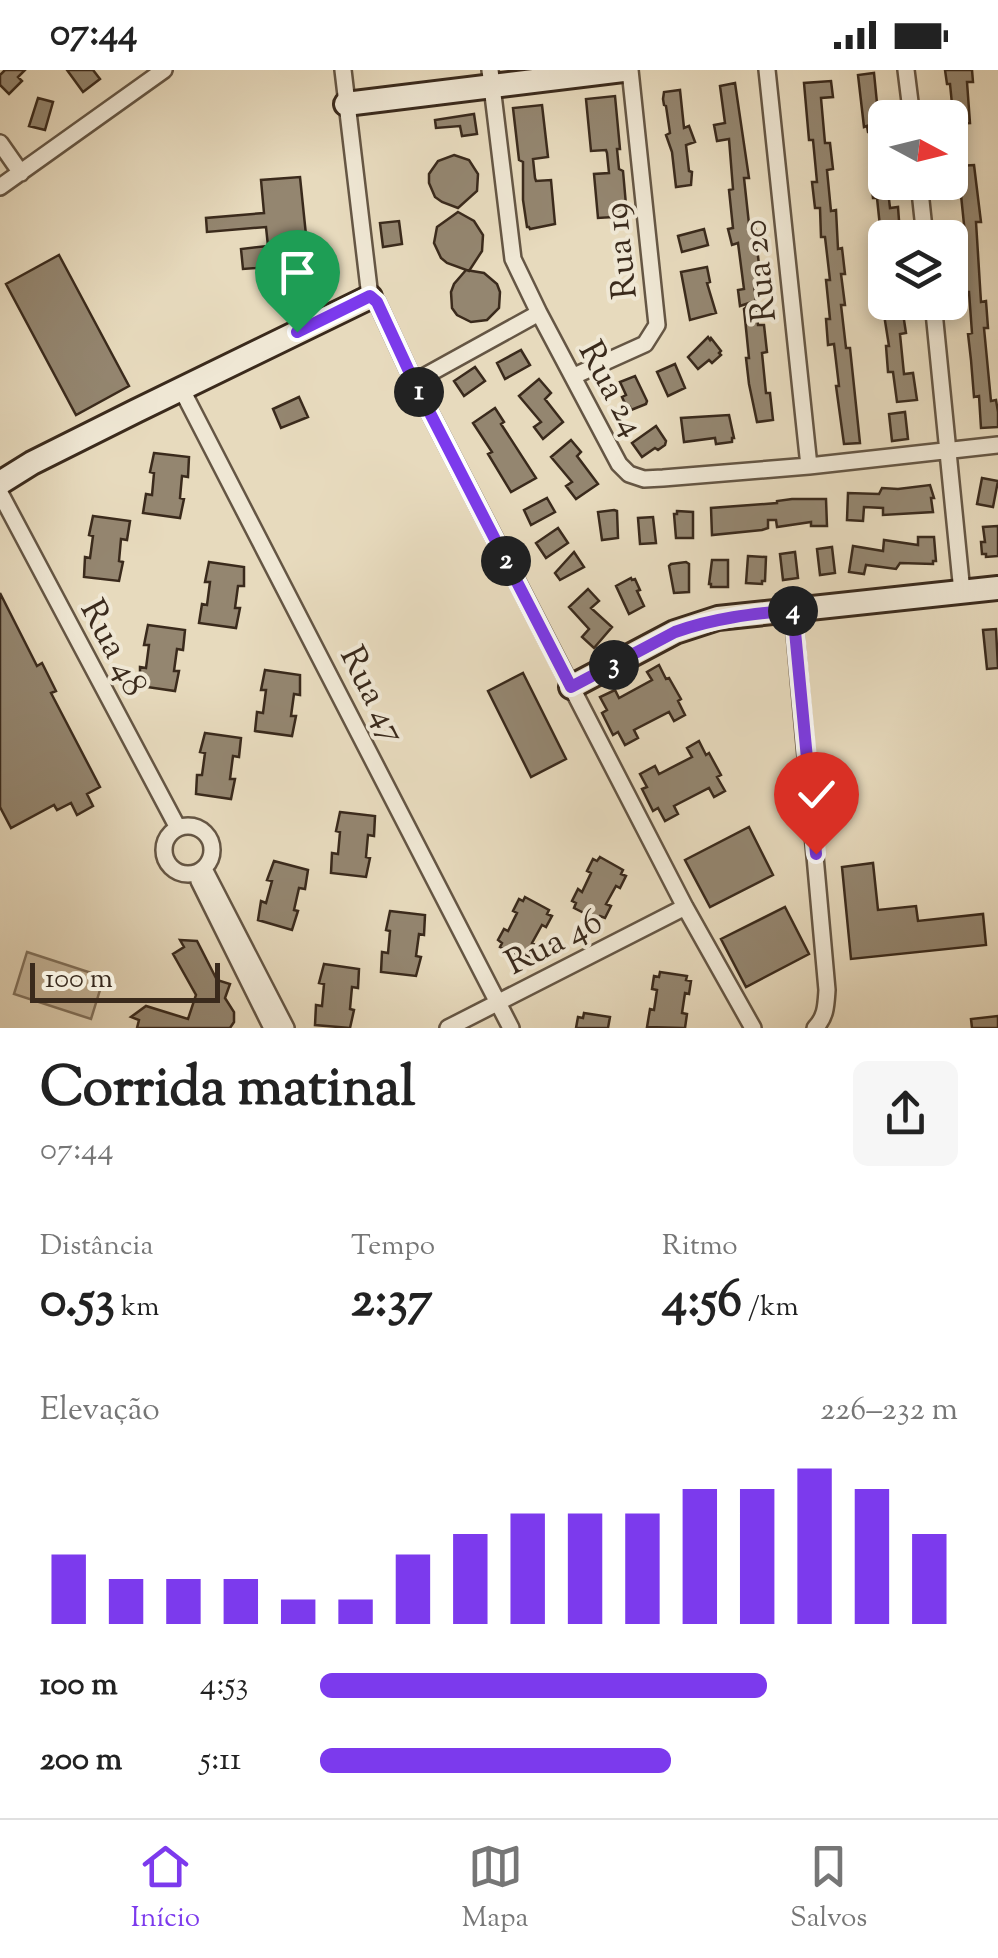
<!DOCTYPE html>
<html lang="pt">
<meta charset="utf-8">
<style>
body{margin:0;font-family:"Sorts Mill Goudy",serif;background:#f6f6f6;color:#222;height:100vh;display:flex;flex-direction:column;font-size:38px;white-space:nowrap}
*{box-sizing:border-box;margin:0}
p{font-size:32px;color:#767676}
.icon{flex:none;width:55px;height:55px;fill:none;stroke:currentColor;stroke-width:2;stroke-linecap:round;stroke-linejoin:round}
.map{position:relative;height:958px;overflow:hidden}
.sheet{display:flex;flex-direction:column;background:#fff;flex:1}
.sheet>*{flex:none}
.needle{width:65px;rotate:97deg}
.controls{position:absolute;left:868px;top:30px;display:grid;gap:20px}
.controls a{display:grid;place-items:center;width:100px;height:100px;border-radius:15px;background:#fff;box-shadow:0 5px 15px #0003;font-size:50px}
.scale{position:absolute;left:30px;bottom:25px;width:190px;box-sizing:border-box;padding-left:10px;border:5px solid #3a2a1c;border-top:0;font-size:28px;line-height:35px;white-space:nowrap;color:#3a2a1c;-webkit-text-stroke:8px #efe7d4;paint-order:stroke}
.pin{position:absolute;display:grid;place-items:center;width:85px;height:85px;color:#fff;margin:-102px -42px;border-radius:50% 50% 50% 0;rotate:-45deg;box-shadow:0 0 10px #0007}
.pin .icon{rotate:45deg}
.km{position:absolute;width:50px;height:50px;margin:-25px;border-radius:50%;background:#222;color:#fff;font-size:28px;line-height:50px;text-align:center}
.round{display:grid;place-items:center;flex:none;width:105px;height:105px;border-radius:15px;background:#f6f6f6}
.summary{display:flex;align-items:center;justify-content:space-between;height:170px;padding:0 40px}
h1{font-size:55px;font-weight:700;line-height:75px}
.figures{display:grid;grid-template-columns:repeat(3,1fr);gap:15px;height:170px;padding:10px 40px}
.figures div{display:grid;align-content:center}
.figures b{font-size:50px;font-weight:700}
.figures small{font-size:28px;font-weight:400}
.figures p{font-size:28px}
.chart{height:280px;padding:20px 40px}
.chart p{display:flex;justify-content:space-between}
.chart svg{width:100%;height:180px;margin-top:10px;stroke:#7c3aed;stroke-width:6}
ul{padding:0 40px;list-style:none;font-size:32px}
li{display:grid;grid-template-columns:160px 120px 1fr;align-items:center;height:75px}
li i{height:25px;border-radius:12px;background:#7c3aed}
.status{display:flex;justify-content:space-between;align-items:center;height:70px;padding:0 50px;background:#fff;direction:ltr}
.status svg{height:28px;fill:currentColor}
.menu{display:flex;justify-content:space-around;align-items:center;height:140px;border-top:2px solid #e0e0e0;background:#fff;font-size:28px;color:#767676}
.menu a{display:grid;justify-items:center;gap:5px}
.menu .active{color:#7c3aed}
.map>svg:first-child{display:block}
</style>
<div class="status"><b>07:44</b><svg viewBox="0 0 49 12"><path d="M0 12V9h3v3zM5 12V6h3v6zM10 12V3h3v9zM15 12V0h3v12zM26 1h20v11H26zM47 4h2v5h-2z"/></svg></div>
<div class="map">
<svg width="998" height="958" viewBox="0 0 998 958">
<rect width="100%" height="100%" fill="#e7dabd"/>
<filter id="stains"><feTurbulence type="fractalNoise" baseFrequency=".002" numOctaves="4"/><feColorMatrix values="0 0 0 0 .2 0 0 0 0 .09 0 0 0 0 .02 0 0 0 .5 -.17"/></filter>
<radialGradient id="worn" r=".72"><stop offset=".6" stop-color="#630" stop-opacity="0"/><stop offset="1" stop-color="#630" stop-opacity=".3"/></radialGradient>
<path fill="#cabca2" stroke="#82735f" stroke-width="2.5" d="M 27,882 L 104,907 L 91,949 L 14,924 Z"/>
<path fill="#948670" stroke="#3a2a1c" stroke-width="2.5" d="M 5,0 L 25,0 L 18,7 L 22,11 L 9,24 L 0,15 L 0,5 Z
M 67,0 L 93,0 L 100,9 L 83,22 Z
M 945,0 L 972,0 L 973,12 L 967,12 L 970,53 L 954,54 L 950,14 L 947,14 Z
M 874,3 L 877,33 L 880,33 L 885,67 L 885,112 L 887,112 L 890,138 L 898,137 L 900,164 L 881,166 L 877,128 L 873,128 L 870,102 L 875,102 L 871,62 L 868,62 L 867,56 L 864,57 L 858,5 Z
M 831,11 L 833,27 L 821,28 L 825,73 L 830,73 L 833,99 L 827,100 L 831,141 L 836,140 L 838,179 L 842,178 L 845,204 L 841,204 L 845,235 L 841,235 L 846,278 L 850,278 L 860,373 L 844,374 L 836,316 L 839,316 L 834,274 L 828,275 L 826,249 L 830,249 L 826,210 L 830,210 L 825,167 L 821,167 L 820,138 L 815,138 L 812,112 L 817,112 L 813,70 L 809,70 L 804,13 Z
M 735,13 L 749,108 L 744,108 L 749,154 L 754,153 L 758,168 L 756,169 L 761,212 L 754,213 L 758,255 L 764,255 L 767,282 L 762,283 L 766,323 L 770,323 L 773,350 L 757,352 L 749,314 L 746,288 L 749,288 L 744,239 L 752,232 L 740,236 L 738,220 L 744,219 L 738,173 L 732,175 L 728,159 L 733,158 L 729,120 L 733,119 L 729,69 L 717,71 L 714,55 L 725,53 L 720,16 Z
M 680,20 L 684,58 L 689,56 L 695,72 L 686,75 L 689,101 L 692,102 L 691,115 L 676,117 L 672,82 L 666,65 L 670,63 L 666,36 L 664,35 L 663,29 L 664,22 Z
M 615,26 L 620,79 L 617,79 L 619,99 L 623,101 L 627,146 L 625,146 L 625,148 L 613,150 L 613,147 L 598,148 L 594,104 L 609,103 L 607,83 L 606,80 L 591,81 L 586,29 Z
M 38,28 L 53,32 L 45,60 L 29,56 Z
M 542,35 L 548,87 L 533,89 L 535,108 L 536,111 L 551,110 L 555,154 L 530,159 L 529,157 L 527,157 L 523,130 L 523,92 L 519,90 L 513,38 Z
M 474,44 L 477,64 L 462,66 L 460,56 L 436,58 L 435,50 Z
M 963,58 L 965,84 L 950,85 L 950,59 Z
M 454,85 L 469,90 L 478,104 L 477,121 L 458,138 L 442,132 L 435,127 L 429,113 L 429,104 L 438,91 Z
M 974,95 L 981,152 L 976,152 L 981,232 L 986,231 L 988,258 L 984,258 L 991,331 L 996,330 L 998,342 L 998,357 L 981,358 L 979,326 L 974,327 L 971,290 L 968,264 L 972,263 L 969,222 L 964,222 L 960,165 L 965,164 L 958,96 Z
M 300,107 L 309,194 L 243,199 L 241,179 L 268,176 L 266,157 L 207,162 L 206,148 L 264,143 L 261,110 Z
M 458,142 L 474,151 L 483,165 L 482,181 L 469,201 L 447,193 L 441,188 L 434,173 L 437,157 Z
M 399,151 L 402,174 L 383,177 L 380,153 Z
M 704,159 L 708,175 L 682,182 L 678,166 Z
M 59,185 L 129,316 L 76,345 L 6,214 Z
M 707,197 L 710,212 L 707,213 L 716,243 L 690,250 L 681,202 Z
M 466,200 L 484,203 L 497,214 L 500,222 L 499,238 L 487,250 L 471,252 L 457,245 L 452,238 L 451,222 L 454,214 Z
M 882,232 L 896,232 L 896,238 L 902,237 L 906,263 L 900,264 L 904,304 L 913,303 L 917,330 L 897,332 L 893,302 L 888,302 L 886,276 L 889,276 Z
M 708,267 L 710,270 L 711,268 L 721,281 L 719,283 L 721,285 L 712,293 L 709,290 L 698,299 L 688,287 Z
M 521,280 L 530,295 L 505,309 L 497,293 Z
M 675,294 L 685,318 L 668,326 L 657,302 Z
M 475,297 L 485,311 L 464,326 L 454,311 Z
M 635,306 L 647,331 L 646,334 L 631,340 L 630,337 L 627,338 L 622,327 L 626,325 L 620,312 Z
M 539,309 L 551,323 L 545,329 L 563,352 L 543,369 L 534,357 L 541,352 L 519,326 Z
M 299,327 L 308,347 L 281,358 L 273,339 Z
M 495,338 L 504,352 L 501,354 L 536,408 L 511,422 L 488,384 L 492,382 L 473,353 Z
M 905,342 L 908,369 L 892,371 L 889,344 Z
M 729,345 L 734,368 L 732,368 L 732,372 L 716,374 L 715,368 L 684,372 L 681,348 Z
M 656,356 L 666,371 L 665,375 L 658,380 L 655,378 L 642,387 L 632,373 Z
M 571,370 L 581,382 L 577,386 L 598,414 L 576,429 L 566,416 L 572,412 L 551,387 Z
M 154,383 L 189,387 L 188,407 L 182,406 L 180,428 L 184,429 L 180,448 L 143,443 L 146,424 L 152,425 L 154,403 L 150,402 Z
M 982,408 L 998,411 L 993,437 L 977,434 Z
M 930,415 L 934,428 L 931,428 L 933,442 L 883,445 L 883,438 L 864,437 L 863,451 L 847,450 L 848,423 L 879,424 L 882,418 L 898,419 Z
M 547,428 L 555,442 L 531,455 L 524,440 Z
M 792,429 L 826,429 L 827,456 L 811,456 L 811,452 L 777,457 L 776,450 L 768,450 L 768,458 L 762,460 L 712,465 L 711,438 L 777,433 L 777,431 Z
M 614,440 L 617,441 L 618,468 L 602,470 L 598,442 Z
M 677,441 L 693,442 L 693,468 L 676,468 L 674,444 L 677,444 Z
M 93,446 L 130,451 L 127,470 L 121,469 L 119,491 L 123,492 L 119,511 L 84,507 L 85,487 L 90,488 L 93,466 L 89,465 Z
M 653,447 L 656,473 L 640,474 L 638,448 Z
M 998,456 L 998,486 L 986,487 L 986,484 L 982,484 L 981,472 L 985,472 L 983,457 Z
M 558,458 L 568,473 L 546,488 L 536,473 Z
M 918,467 L 934,467 L 936,491 L 933,491 L 933,494 L 900,493 L 896,499 L 866,495 L 864,504 L 849,502 L 853,476 L 883,481 L 884,470 L 918,475 Z
M 832,477 L 835,503 L 820,505 L 817,479 Z
M 574,482 L 584,497 L 560,510 L 555,503 Z
M 795,482 L 798,508 L 783,510 L 780,484 Z
M 748,486 L 766,487 L 765,511 L 762,511 L 762,514 L 746,513 Z
M 712,490 L 728,490 L 728,517 L 711,517 L 711,514 L 709,514 Z
M 209,492 L 244,497 L 244,516 L 238,516 L 235,538 L 240,538 L 236,558 L 199,553 L 202,534 L 207,535 L 210,512 L 205,512 Z
M 686,492 L 689,494 L 689,522 L 674,523 L 669,496 L 671,494 Z
M 631,508 L 632,510 L 635,509 L 640,520 L 637,521 L 644,536 L 629,544 L 616,516 Z
M 588,519 L 599,531 L 591,538 L 612,557 L 594,578 L 582,567 L 589,559 L 569,537 Z
M 0,523 L 37,596 L 42,593 L 56,621 L 51,623 L 100,717 L 87,724 L 93,736 L 77,745 L 71,733 L 57,740 L 54,735 L 11,758 L 0,737 Z
M 148,555 L 185,560 L 183,580 L 177,579 L 174,601 L 179,601 L 175,621 L 140,616 L 140,597 L 146,598 L 149,575 L 144,575 Z
M 996,559 L 998,598 L 987,599 L 983,560 Z
M 659,595 L 666,609 L 669,608 L 681,629 L 678,631 L 685,645 L 674,651 L 669,642 L 634,660 L 638,668 L 625,675 L 618,662 L 613,665 L 602,643 L 607,640 L 600,627 L 615,620 L 619,628 L 652,610 L 647,602 Z
M 265,600 L 300,605 L 300,625 L 294,624 L 291,646 L 296,646 L 292,666 L 255,661 L 257,642 L 263,643 L 266,620 L 261,620 Z
M 523,603 L 566,689 L 531,707 L 488,621 Z
M 205,663 L 241,668 L 239,687 L 233,686 L 230,709 L 235,709 L 231,729 L 196,724 L 197,705 L 202,705 L 205,683 L 200,682 Z
M 699,671 L 706,685 L 709,683 L 721,705 L 717,707 L 725,721 L 714,727 L 709,718 L 674,736 L 678,744 L 665,751 L 658,738 L 653,741 L 642,719 L 647,717 L 640,704 L 655,696 L 659,704 L 692,687 L 687,678 Z
M 340,742 L 375,746 L 374,766 L 368,765 L 366,787 L 370,788 L 366,807 L 331,803 L 332,783 L 338,784 L 340,762 L 336,761 Z
M 749,757 L 773,805 L 710,837 L 685,790 Z
M 600,787 L 623,800 L 621,804 L 626,806 L 620,818 L 616,816 L 606,834 L 611,836 L 605,848 L 600,846 L 598,850 L 574,838 L 576,833 L 572,831 L 578,819 L 582,822 L 591,803 L 587,801 L 593,789 L 597,791 Z
M 274,791 L 308,800 L 305,819 L 299,818 L 294,840 L 298,841 L 292,860 L 258,850 L 261,831 L 266,833 L 272,811 L 267,810 Z
M 873,793 L 878,840 L 916,836 L 918,851 L 983,844 L 986,875 L 851,889 L 842,797 Z
M 525,827 L 549,840 L 547,844 L 552,846 L 546,857 L 542,855 L 532,873 L 537,876 L 531,888 L 526,885 L 524,889 L 500,877 L 502,873 L 498,870 L 504,859 L 508,861 L 517,843 L 513,841 L 519,829 L 523,831 Z
M 785,837 L 809,884 L 746,917 L 721,869 Z
M 390,841 L 425,845 L 424,865 L 419,864 L 416,886 L 421,887 L 416,906 L 381,902 L 382,882 L 388,883 L 390,861 L 386,860 Z
M 180,870 L 197,871 L 217,910 L 230,914 L 225,928 L 234,942 L 234,952 L 230,958 L 137,958 L 139,950 L 131,947 L 146,936 L 188,949 L 196,925 L 173,884 L 184,877 Z
M 324,894 L 359,899 L 358,918 L 352,917 L 350,939 L 354,940 L 350,958 L 315,955 L 316,935 L 322,936 L 324,914 L 319,913 Z
M 660,902 L 687,906 L 686,910 L 691,911 L 689,924 L 685,923 L 682,943 L 687,944 L 685,958 L 647,957 L 650,939 L 654,940 L 657,920 L 652,919 L 654,906 L 659,907 Z
M 584,943 L 610,947 L 608,958 L 576,958 L 578,947 L 583,948 Z
M 998,946 L 998,958 L 972,958 L 971,949 Z"/>
<g fill="none" stroke-linecap="round" stroke-linejoin="round">
<defs>
<path id="street" d="M 343,0 L 370,227 L 377,232 L 414,312 L 685,837 L 753,958
M 490,0 L 513,189 L 539,243 L 619,394 L 629,404 L 644,409 L 663,408 L 809,396 L 998,375
M 767,0 L 809,396
M 906,0 L 912,48
M 0,73 L 21,103
M 919,112 L 925,168
M 0,117 L 164,0
M 933,232 L 962,522
M 574,306 L 645,274 L 657,255 L 630,0
M 414,312 L 539,243
M 182,320 L 511,958
M 0,423 L 178,758
M 793,541 L 827,920 C 826,935 826,947 815,958
M164 780a24 24 0 1 1 48 0a24 24 0 1 1-48 0Z
M 204,799 L 286,958
M 199,811 L 272,958
M 448,958 L 685,837"/>
<path id="secondary" d="M 346,34 L 623,0
M 0,413 L 32,393 L 136,341 L 370,227
M 571,617 L 675,562 L 718,548 L 998,518"/>
</defs>
<use href="#street" stroke="#655644" stroke-width="20"/>
<use href="#secondary" stroke="#3a2a1c" stroke-width="28"/>
<use href="#street" stroke="#efe7d4" stroke-width="15"/>
<use href="#secondary" stroke="#efe7d4" stroke-width="22"/>
</g>
<g fill="none" stroke-linecap="round" stroke-linejoin="round">
<defs>
<path id="route" d="M 297,262 L 370,226 L 377,232 L 414,312 L 571,617 L 675,562 C 714,548 752,544 793,540 L 816,784"/>
</defs>
<use href="#route" stroke="#fff" stroke-width="20"/>
<use href="#route" stroke="#7c3aed" stroke-width="12"/>
</g>
<g text-anchor="middle" stroke-width="8" stroke-linejoin="round" paint-order="stroke">
<g font-size="35" fill="#3a2a1c" stroke="#efe7d4">
<text transform="translate(619 181) rotate(-96)" y="12">Rua 19</text>
<text transform="translate(758 201) rotate(-96)" y="12">Rua 20</text>
<text transform="translate(613 318) rotate(62)" y="12">Rua 24</text>
<text transform="translate(115 577) rotate(62)" y="12">Rua 48</text>
<text transform="translate(374 624) rotate(63)" y="12">Rua 47</text>
<text transform="translate(553 871) rotate(-27)" y="12">Rua 46</text>
</g>
</g>
<rect width="100%" height="100%" filter="url(#stains)"/>
<rect width="100%" height="100%" fill="url(#worn)"/>
</svg>
<div class="controls">
<a><svg class="needle" viewBox="-14 -14 28 28"><path d="M0-13l5 13h-10z" fill="#e53935"/><path d="M0 13l5-13h-10z" fill="#767676"/></svg></a>
<a><svg class="icon" aria-label="layers" viewBox="0 0 24 24"><path d="M12 4l9 5-9 5-9-5zM3 14l9 5 9-5"/></svg></a>
</div>
<div class="scale">100 m</div>
<div class="pin" style="left:297px;top:262px;background:#1e9e55"><svg class="icon" aria-label="arrive" viewBox="0 0 24 24"><path d="M6 21V4h12l-3 4 3 4H6"/></svg></div>
<div class="pin" style="left:816px;top:784px;background:#d93025"><svg class="icon" aria-label="check" viewBox="0 0 24 24"><path d="M5 12l5 5 9-10"/></svg></div>
<b class="km" style="left:419px;top:322px">1</b>
<b class="km" style="left:506px;top:491px">2</b>
<b class="km" style="left:614px;top:595px">3</b>
<b class="km" style="left:793px;top:541px">4</b>
</div>
<section class="sheet">
<div class="summary"><div><h1>Corrida matinal</h1><p>07:44</p></div><a class="round"><svg class="icon" aria-label="share" viewBox="0 0 24 24"><path d="M12 15V3M7 8l5-5 5 5M5 13v7h14v-7"/></svg></a></div>
<div class="figures">
<div><p>Distância</p><b>0.53<small> km</small></b></div>
<div><p>Tempo</p><b>2:37</b></div>
<div><p>Ritmo</p><b>4:56<small> /km</small></b></div>
</div>
<div class="chart"><p><span>Elevação</span>226–232 m</p>
<svg viewBox="0 0 160 44" preserveAspectRatio="none"><path d="M5 44V27M15 44V33M25 44V33M35 44V33M45 44V38M55 44V38M65 44V27M75 44V22M85 44V17M95 44V17M105 44V17M115 44V11M125 44V11M135 44V6M145 44V11M155 44V22"/></svg>
</div>
<ul>
<li><b>100 m</b>4:53<i style="width:70%"></i></li>
<li><b>200 m</b>5:11<i style="width:55%"></i></li>
</ul>
</section>
<nav class="menu">
<a class="active"><svg class="icon" aria-label="home" viewBox="0 0 24 24"><path d="M3 11l9-7 9 7M6 9v11h12V9"/></svg>Início</a>
<a><svg class="icon" aria-label="map" viewBox="0 0 24 24"><path d="M3 6l6-2 6 2 6-2v14l-6 2-6-2-6 2zM9 4v14M15 6v14"/></svg>Mapa</a>
<a><svg class="icon" aria-label="saved" viewBox="0 0 24 24"><path d="M7 4h10v16l-5-4-5 4z"/></svg>Salvos</a>
</nav>
